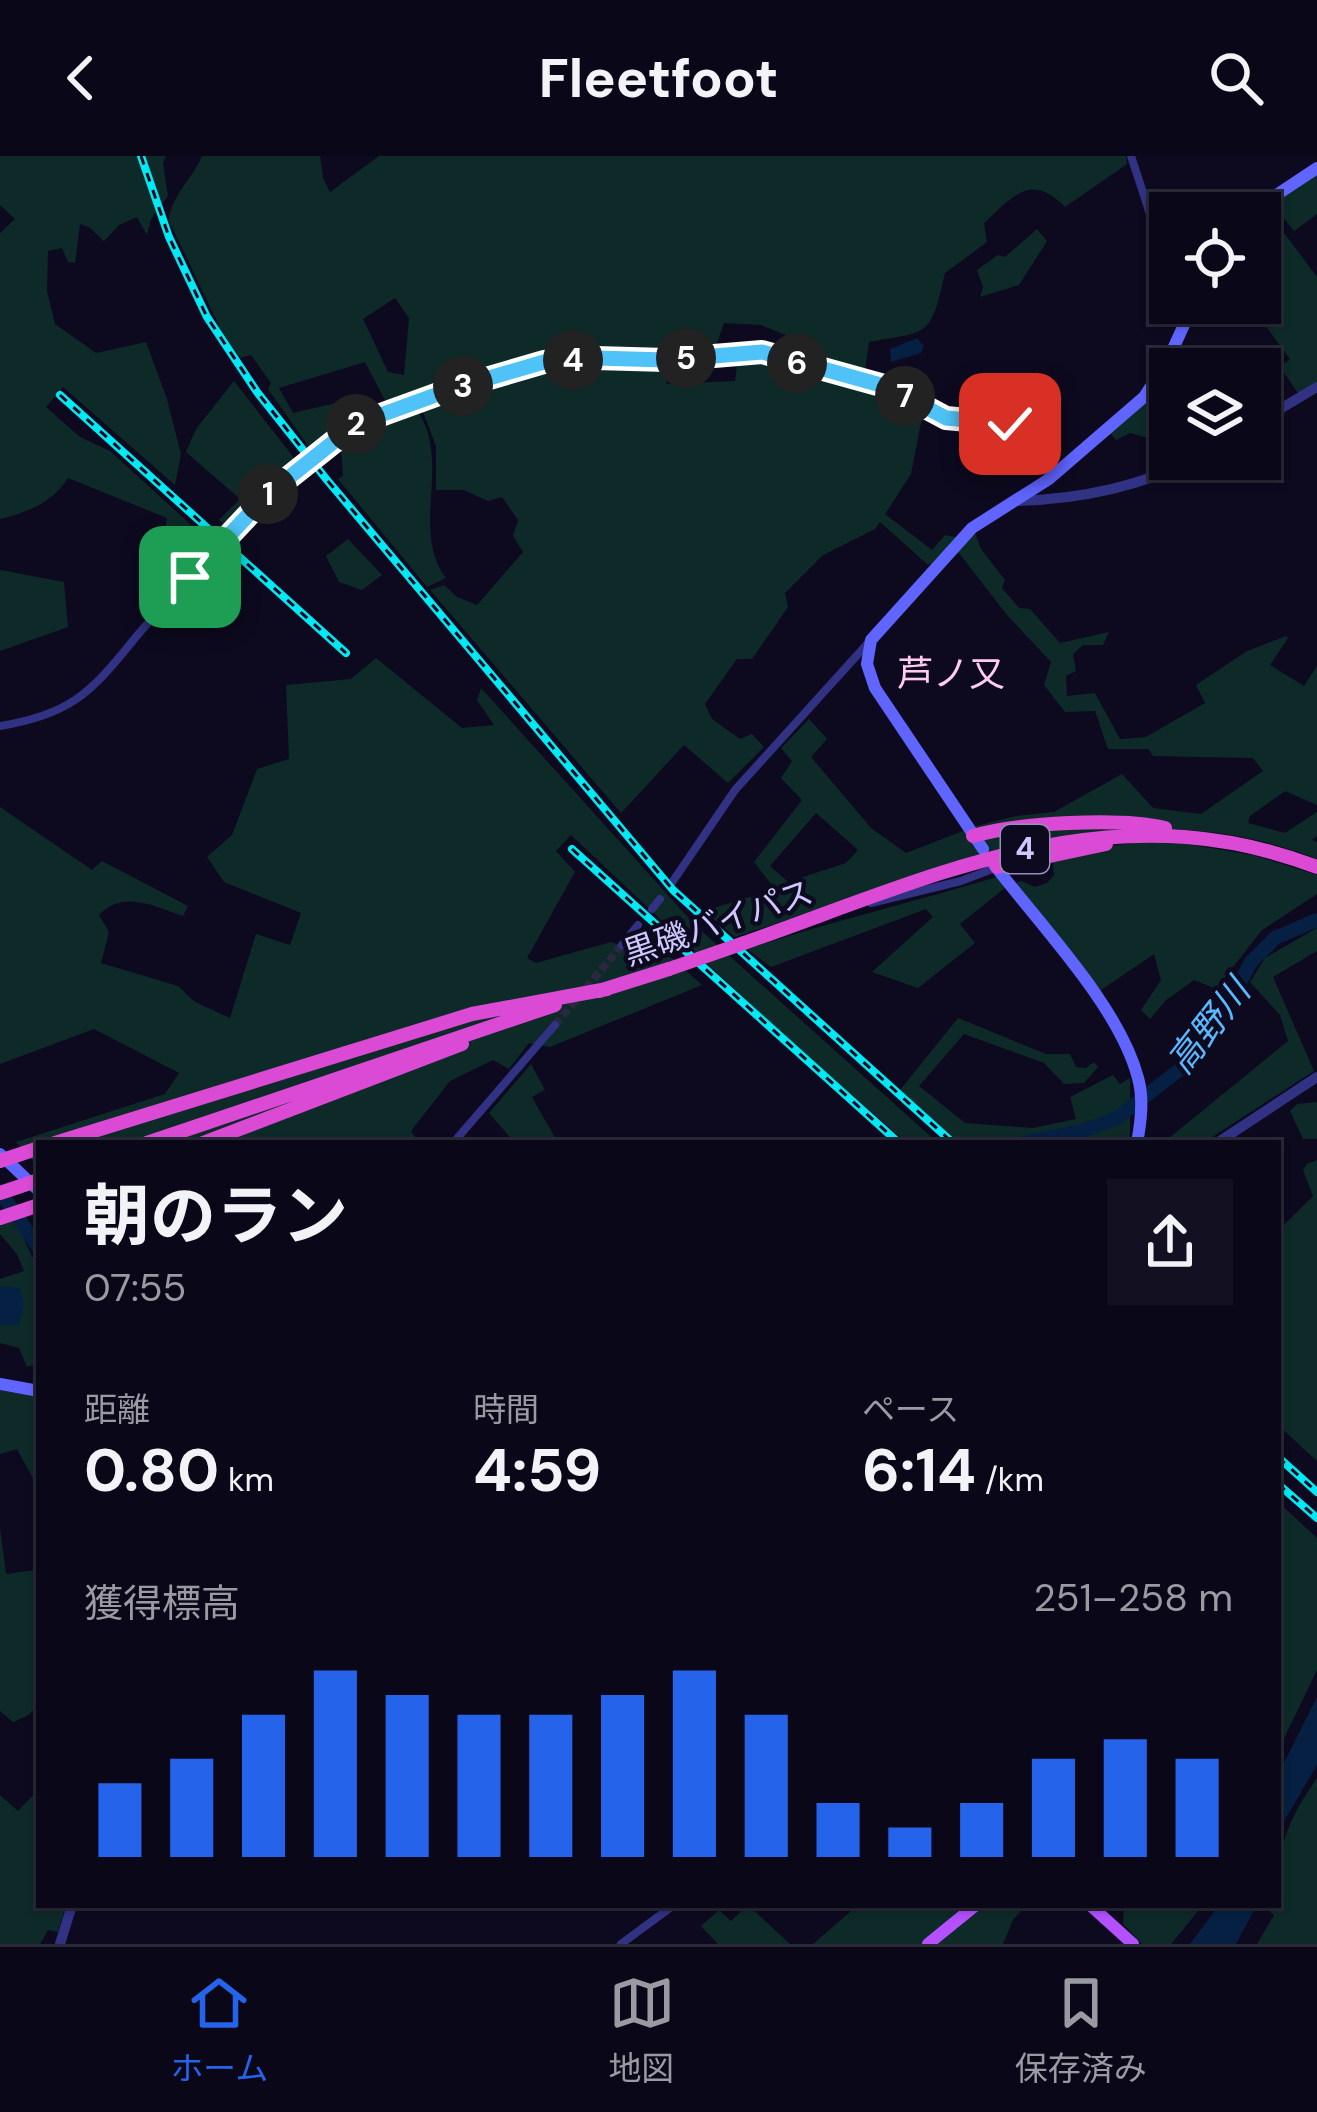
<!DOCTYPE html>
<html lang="ja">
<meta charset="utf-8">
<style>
body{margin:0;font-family:"DM Sans","Noto Sans JP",sans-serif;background:#131121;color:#f1f3f6;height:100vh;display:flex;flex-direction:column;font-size:45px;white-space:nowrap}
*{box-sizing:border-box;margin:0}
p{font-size:39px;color:#999aa2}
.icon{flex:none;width:66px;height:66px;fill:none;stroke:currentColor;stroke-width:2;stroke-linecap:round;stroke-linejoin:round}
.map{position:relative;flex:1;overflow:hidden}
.drawer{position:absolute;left:36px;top:984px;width:1245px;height:768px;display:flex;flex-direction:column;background:#0a0818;border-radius:0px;box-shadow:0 3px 9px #0004,0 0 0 3px #2a2937}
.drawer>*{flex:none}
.tools{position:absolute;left:1149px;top:36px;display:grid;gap:24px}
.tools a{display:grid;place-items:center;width:132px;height:132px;border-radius:0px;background:#0a0818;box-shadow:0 3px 9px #0004,0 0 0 3px #2a2937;font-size:60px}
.pin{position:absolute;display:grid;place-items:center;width:102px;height:102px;color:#fff;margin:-51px;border-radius:24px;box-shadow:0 6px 18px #0006}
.km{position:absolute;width:60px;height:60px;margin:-30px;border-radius:50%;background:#222;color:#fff;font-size:33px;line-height:60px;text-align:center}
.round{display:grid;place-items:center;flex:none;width:126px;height:126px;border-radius:0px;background:#131121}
.summary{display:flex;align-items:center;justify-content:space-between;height:204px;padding:0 48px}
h1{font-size:66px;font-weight:700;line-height:90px}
.stats{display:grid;grid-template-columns:repeat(3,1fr);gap:18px;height:204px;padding:12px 48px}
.stats div{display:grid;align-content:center}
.stats b{font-size:60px;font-weight:700}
.stats small{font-size:33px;font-weight:400}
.stats p{font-size:33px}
.chart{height:336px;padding:24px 48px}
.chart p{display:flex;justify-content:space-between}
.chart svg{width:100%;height:216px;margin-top:12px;stroke:#2563eb;stroke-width:6}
header{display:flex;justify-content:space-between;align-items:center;height:156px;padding:0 48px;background:#0a0818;font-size:54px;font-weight:700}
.menu{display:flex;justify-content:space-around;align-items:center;height:168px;border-top:3px solid #2a2937;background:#0a0818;font-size:33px;color:#999aa2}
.menu a{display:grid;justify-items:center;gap:6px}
.menu .on{color:#2563eb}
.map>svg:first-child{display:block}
</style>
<header><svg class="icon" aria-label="back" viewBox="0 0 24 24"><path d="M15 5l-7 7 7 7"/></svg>Fleetfoot<svg class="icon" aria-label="search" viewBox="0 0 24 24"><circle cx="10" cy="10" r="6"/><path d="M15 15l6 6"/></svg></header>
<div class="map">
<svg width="1317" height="1788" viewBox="0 0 1317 1788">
<rect width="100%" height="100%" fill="#0d0a20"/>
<path fill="#0d2a28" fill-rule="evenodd" d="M 0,0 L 166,0 L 163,7 L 168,40 L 151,63 L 147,79 L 137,61 L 119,69 L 104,85 L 89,71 L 80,68 L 75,107 L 68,106 L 62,92 L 48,95 L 47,135 L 55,168 L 96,197 L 146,186 L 167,243 L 181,298 L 175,329 L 63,231 L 46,251 L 80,281 L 110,295 L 213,389 L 170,439 L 162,438 L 187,398 L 164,380 L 167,362 L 68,322 C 52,347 28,356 0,363 L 0,77 L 15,63 L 0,49 Z
M 202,0 L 320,0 L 323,22 L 330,36 L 379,0 L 1126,0 L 1127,8 L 1065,51 C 1031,16 1013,40 984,67 L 987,86 L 945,117 C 930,182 930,175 869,186 L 864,222 C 831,213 805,212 788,180 L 761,169 L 724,167 L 716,190 L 666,197 L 542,195 L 388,250 L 365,206 L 279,232 L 293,257 L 336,247 L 349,266 L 311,294 L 268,233 L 271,227 L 251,199 L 240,202 L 222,176 L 169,65 C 171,39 192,24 202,0 ZM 395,142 L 409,162 L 404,219 L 388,216 L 363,163 Z
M 1317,16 L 1317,58 L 1294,75 L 1271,46 Z
M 1264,50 L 1317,121 L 1317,226 L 1298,237 L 1280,211 L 1290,203 L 1249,147 L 1260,147 L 1260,57 L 1255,57 Z
M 1037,73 L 1047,85 L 1019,129 L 980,141 L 983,131 L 977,114 L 998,99 L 1005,101 Z
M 763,200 L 818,220 L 887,235 L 923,256 L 911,318 L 885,358 L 932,394 L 945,379 L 966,383 L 975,377 L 981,393 L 1005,424 L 1002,432 L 1019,452 L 1030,453 L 1060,487 L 1109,476 L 1103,489 L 1083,489 L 1073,498 L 1076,515 L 1066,520 L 1067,540 L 1095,537 L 1120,583 L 1146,581 L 1205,547 L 1196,529 L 1247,495 L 1286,480 L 1288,482 L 1270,509 L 1304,530 L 1317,510 L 1317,649 L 1285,635 L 1250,660 L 1248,667 L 1285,677 L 1317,656 L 1317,680 L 1312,684 L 1317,686 L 1317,703 C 1120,624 923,721 735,781 L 704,755 L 775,733 L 754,706 L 802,644 L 781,622 L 792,605 L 781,592 L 809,563 L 827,583 L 811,601 L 871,672 L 906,697 L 976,670 L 1016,660 L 1054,656 L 1122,618 L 1153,652 L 1201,658 L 1263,615 L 1253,602 L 1153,600 L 1148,593 L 1108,593 L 1095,555 L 1065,556 L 1044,529 L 1051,506 L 1007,459 L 959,397 L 928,409 L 880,366 L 875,373 L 823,399 L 785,437 L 788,451 L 752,503 L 737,503 L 705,548 L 712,563 L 740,583 L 752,578 L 764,591 L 728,627 L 684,589 L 621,657 L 430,434 L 444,429 L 457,441 L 477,449 L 523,396 L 513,380 L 518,364 L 502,341 L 488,345 L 464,334 L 436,334 L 436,290 L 420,248 L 531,215 L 589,206 L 664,210 L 667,228 L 735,225 L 738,201 ZM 816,657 L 858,694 L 846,707 L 788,726 L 770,710 Z
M 234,225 L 298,307 L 228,372 L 219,364 L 240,343 L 186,296 L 196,273 Z
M 1152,237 L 1170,266 L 1170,303 L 1181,303 L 1166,310 L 1145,281 L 1130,277 L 1116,284 L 1110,277 Z
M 415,252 C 454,302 409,374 446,422 L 427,431 L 338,323 L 343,320 L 340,283 L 356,270 Z
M 999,272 C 1027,275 1031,281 1039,308 L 1000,309 Z
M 348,383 L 382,419 L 362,434 L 339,426 L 326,400 Z
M 0,414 L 64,426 L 68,471 L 0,495 Z
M 376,502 L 462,572 L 494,569 L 477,544 L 481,532 L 695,769 L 938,987 L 907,987 L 777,873 L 571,679 L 556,695 L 575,716 L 527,802 L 536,807 L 611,786 L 629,792 L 643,776 L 702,829 L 550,891 L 529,887 L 509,913 L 493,904 L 450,925 L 411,975 L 419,987 L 245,987 L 240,980 L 228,987 L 39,987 L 39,1012 L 16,986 L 165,938 L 179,917 L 94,873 L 0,908 L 0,651 L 92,714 L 102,705 L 188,750 L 183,760 C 156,751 123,733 99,759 L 109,776 L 101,807 L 178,830 L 195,846 L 230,862 L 256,778 L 290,789 L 301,757 L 224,726 L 207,701 L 232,679 L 257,613 L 289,603 L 286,529 L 351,523 Z
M 1168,685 L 1253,699 L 1317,719 L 1317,738 L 1262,774 L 1216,833 L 1194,824 L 1166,844 L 1150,863 L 1141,854 L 1161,824 L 1154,798 L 1098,836 L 1013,728 L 1021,725 L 1035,731 L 1047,727 L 1054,719 L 1052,701 L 1131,687 Z
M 997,721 L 1005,732 L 960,768 L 975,787 L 918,832 L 872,816 L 933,761 L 926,753 L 771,811 L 747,793 C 830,766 913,746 997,721 Z
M 1317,772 L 1317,795 L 1273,821 L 1314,915 L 1203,987 L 1163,987 L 1288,885 L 1280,859 L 1250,826 L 1265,802 Z
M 958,862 L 1046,898 L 1070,898 L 1076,911 L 1086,912 L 1094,906 L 1098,911 L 1084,927 L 1064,928 L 1044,907 L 964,878 L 919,930 L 965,967 L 1033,972 L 1076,963 L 1070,941 L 1113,919 L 1120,928 L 1130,922 L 1130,987 L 959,987 L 900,934 Z
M 531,908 L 545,934 L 532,941 L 558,987 L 515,987 L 489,957 Z
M 1317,946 L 1317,983 L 1303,983 L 1290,955 L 1297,948 Z
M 1317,1004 L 1317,1305 L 1278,1269 L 1278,1062 L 1284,1069 L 1313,1040 L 1303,1014 L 1307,1008 Z
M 15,1064 L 39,1115 L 39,1207 L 27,1211 L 19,1192 L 0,1187 L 0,1123 L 24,1115 L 17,1098 L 0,1078 L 0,1068 Z
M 0,1234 L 39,1241 L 39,1333 L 17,1293 L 0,1298 Z
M 1278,1346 L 1317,1382 L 1317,1514 L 1278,1595 Z
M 0,1372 L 6,1418 L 36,1414 L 39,1405 L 39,1547 L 29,1559 L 13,1566 L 0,1555 Z
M 1317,1622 L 1317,1788 L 1257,1788 L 1274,1759 L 1262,1749 L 1278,1749 C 1278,1691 1284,1670 1317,1622 Z
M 39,1633 L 39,1749 L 66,1749 L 58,1776 L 48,1774 L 40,1788 L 0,1788 L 0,1639 L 18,1655 Z
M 748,1749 L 790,1788 L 718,1788 L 701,1770 L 719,1754 L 731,1765 Z
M 858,1749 L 1026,1749 L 1013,1764 L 1003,1788 L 813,1788 Z
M 1124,1749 L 1203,1749 L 1171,1788 L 1142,1788 L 1123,1768 Z"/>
<path fill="#062043" d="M 917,182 L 924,190 L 921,197 L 891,206 L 890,193 Z
M 0,1130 L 20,1132 L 24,1148 L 19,1169 L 0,1169 Z
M 1317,1541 L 1317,1609 L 1283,1667 L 1278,1685 L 1278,1619 Z
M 1219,1749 L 1257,1749 L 1236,1788 L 1190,1788 Z"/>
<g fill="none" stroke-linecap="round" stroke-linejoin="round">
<path stroke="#062043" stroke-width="14" d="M 1022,987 L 1086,974 L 1117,962 L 1178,915 L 1215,872 L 1251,806 L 1275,782 L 1317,764
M 0,1036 L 39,1092"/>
<path stroke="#2a2741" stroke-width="8" stroke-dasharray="8 4" stroke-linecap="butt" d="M 555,869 L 622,789"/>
<path stroke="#313284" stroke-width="8" d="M 1131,0 L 1170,119
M 1180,147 L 1186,163
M 324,291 L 364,265 L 544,206 L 666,204 L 747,196 L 774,198 L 888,231 L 946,262 L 1021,270 L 1031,276 L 1049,323
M 234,374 L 296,315
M 0,570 C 68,559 90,538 131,487 C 157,455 187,425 214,395
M 671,728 L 735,634 L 870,485
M 871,747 L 961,725 L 995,712
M 652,753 L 660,743
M 622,789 L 638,769
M 453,987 L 555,869
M 621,1788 L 674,1749"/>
<path stroke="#313284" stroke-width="10" d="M 1260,265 L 1317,231
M 1017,345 C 1079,343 1138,332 1194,303
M 1217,987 L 1317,921
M 60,1788 L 72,1749"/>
<path stroke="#6065ff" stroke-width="12" d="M 1249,57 L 1317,12
M 983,693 L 875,532 L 867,508 L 871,484 L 972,372 L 1049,323 L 1144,241 L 1167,206 L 1194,147
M 992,706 C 1038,767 1119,849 1138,922 C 1144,943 1141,966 1137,987
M 0,998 L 39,1035
M 0,1228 L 39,1235"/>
<path stroke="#b550ff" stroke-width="12" d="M 1090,1749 L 1133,1788
M 928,1788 L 976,1749"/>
<path stroke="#da4ad4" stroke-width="14" d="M 973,680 C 1019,667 1119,661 1165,672
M 997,711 L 1106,688
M 744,787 C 938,719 1111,632 1317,711
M 599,835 L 669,813
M 55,987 L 472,858 L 607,833
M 147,987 L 555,849
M 203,987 L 462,888
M 0,1005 L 39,992
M 0,1062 L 39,1049"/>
<defs>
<path id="rail" d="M 141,0 L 169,81 L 207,161 L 257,236 L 327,324 L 673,734 L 953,987
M 60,239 L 346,497
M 572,693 L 899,987
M 1278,1301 L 1317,1336
M 1278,1328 L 1317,1362"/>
</defs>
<use href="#rail" stroke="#00e9f4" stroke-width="8"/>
<use href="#rail" stroke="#0d0a20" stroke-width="3" stroke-dasharray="9" stroke-linecap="butt"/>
<path stroke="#313284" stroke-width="8" d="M 296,315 L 324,291
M 214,395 L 234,374"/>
<path stroke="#da4ad4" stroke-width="14" d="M 669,813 L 744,787
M 0,1037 L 39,1024"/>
</g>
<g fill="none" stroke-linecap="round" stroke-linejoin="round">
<defs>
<path id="route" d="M 190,421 L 267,339 L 356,268 L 455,232 L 544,206 L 596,202 L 666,204 L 762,196 L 888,231 L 946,262 L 1010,268"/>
</defs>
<use href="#route" stroke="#fff" stroke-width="24"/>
<use href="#route" stroke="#4fc3f7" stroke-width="15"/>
</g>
<g text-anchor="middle" stroke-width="9" stroke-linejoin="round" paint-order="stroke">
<rect fill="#0d0a20" stroke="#9390bc" stroke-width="3" x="1001" y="669" width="48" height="48" rx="9"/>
<g font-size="30" font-weight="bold" fill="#cdc9ff">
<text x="1025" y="703">4</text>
</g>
<g font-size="33" fill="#cdc9ff" stroke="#0d0a20">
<text transform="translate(718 766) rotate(-19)" y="12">黒磯バイパス</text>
</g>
<g font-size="36" fill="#ffcbef" stroke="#0d0a20">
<text x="951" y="530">芦ノ又</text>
</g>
<g font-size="36" font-style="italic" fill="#57baff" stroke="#0d0a20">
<text transform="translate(1208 870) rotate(-52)" y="13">高野川</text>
</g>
</g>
</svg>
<div class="tools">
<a><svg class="icon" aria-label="locate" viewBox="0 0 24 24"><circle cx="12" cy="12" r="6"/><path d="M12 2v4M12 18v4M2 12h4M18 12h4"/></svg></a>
<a><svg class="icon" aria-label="layers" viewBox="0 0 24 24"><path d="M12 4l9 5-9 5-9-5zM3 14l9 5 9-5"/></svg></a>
</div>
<div class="pin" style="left:190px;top:421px;background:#1e9e55"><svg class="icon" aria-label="arrive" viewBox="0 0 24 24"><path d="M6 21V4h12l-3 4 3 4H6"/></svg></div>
<div class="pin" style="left:1010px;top:268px;background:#d93025"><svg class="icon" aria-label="check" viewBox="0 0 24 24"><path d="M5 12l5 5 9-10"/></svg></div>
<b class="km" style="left:268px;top:338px">1</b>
<b class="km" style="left:356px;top:268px">2</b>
<b class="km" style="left:463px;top:230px">3</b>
<b class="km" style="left:573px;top:204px">4</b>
<b class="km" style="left:686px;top:202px">5</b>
<b class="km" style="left:797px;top:207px">6</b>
<b class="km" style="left:905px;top:240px">7</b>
<section class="drawer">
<div class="summary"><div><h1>朝のラン</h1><p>07:55</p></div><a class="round"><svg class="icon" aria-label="share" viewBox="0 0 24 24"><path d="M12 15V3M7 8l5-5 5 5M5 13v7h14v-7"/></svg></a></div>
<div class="stats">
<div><p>距離</p><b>0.80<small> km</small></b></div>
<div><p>時間</p><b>4:59</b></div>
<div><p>ペース</p><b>6:14<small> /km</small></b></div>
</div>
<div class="chart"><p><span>獲得標高</span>251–258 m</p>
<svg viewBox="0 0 160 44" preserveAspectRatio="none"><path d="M5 44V29M15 44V24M25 44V15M35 44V6M45 44V11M55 44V15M65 44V15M75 44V11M85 44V6M95 44V15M105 44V33M115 44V38M125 44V33M135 44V24M145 44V20M155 44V24"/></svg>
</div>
</section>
</div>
<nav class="menu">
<a class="on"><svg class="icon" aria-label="home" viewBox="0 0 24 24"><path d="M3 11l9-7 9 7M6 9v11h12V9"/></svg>ホーム</a>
<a><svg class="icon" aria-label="map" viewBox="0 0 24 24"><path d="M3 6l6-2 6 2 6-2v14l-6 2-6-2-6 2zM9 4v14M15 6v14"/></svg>地図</a>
<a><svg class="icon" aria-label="saved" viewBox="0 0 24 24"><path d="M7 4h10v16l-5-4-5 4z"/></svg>保存済み</a>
</nav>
